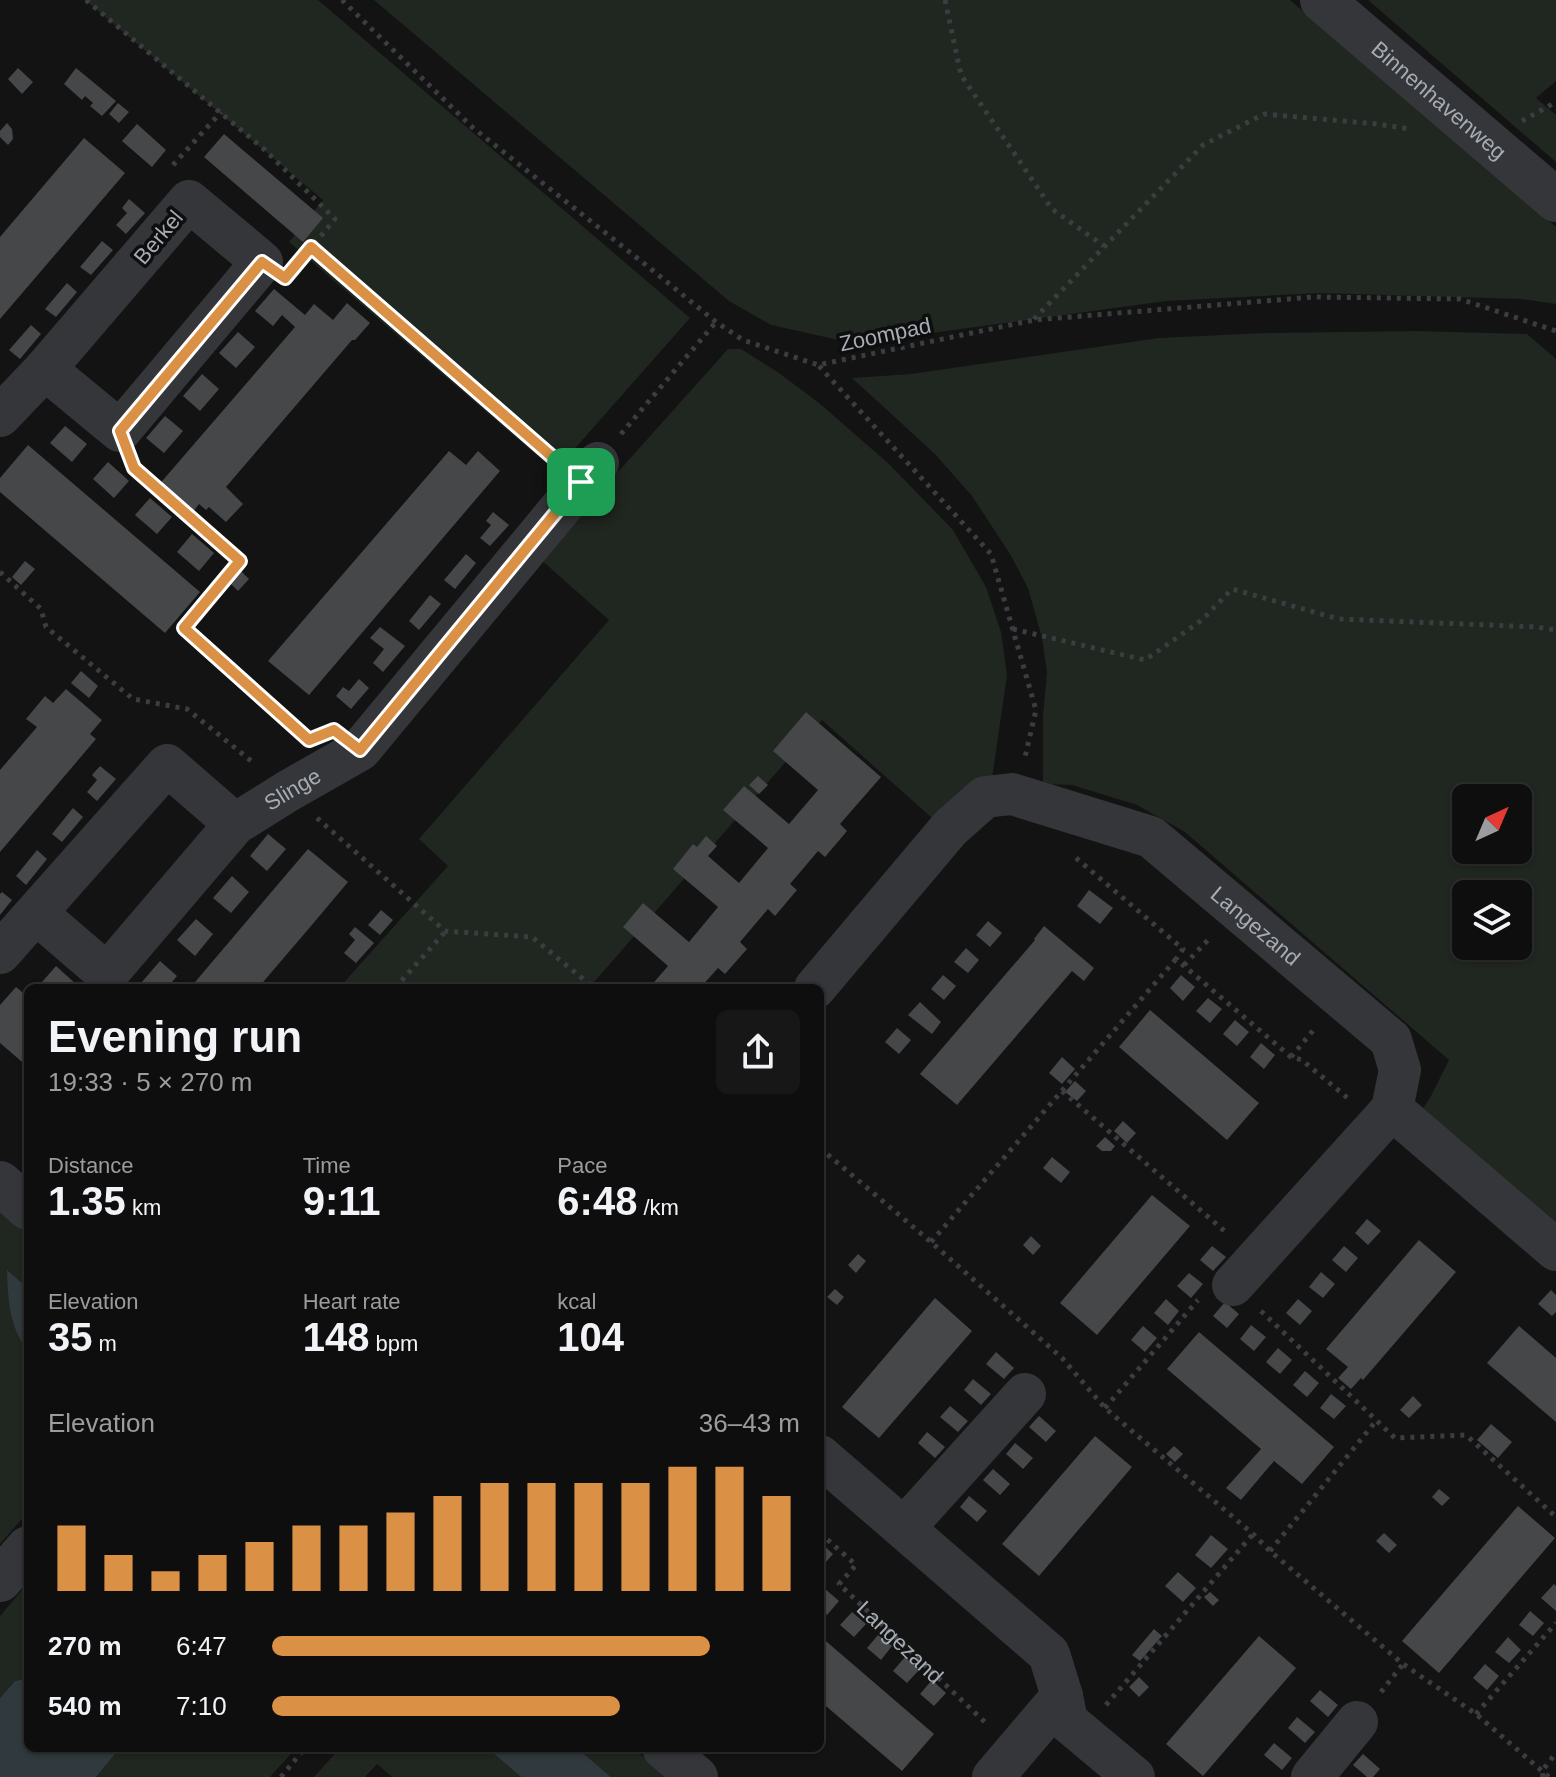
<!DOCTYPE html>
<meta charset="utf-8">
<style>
body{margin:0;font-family:Helvetica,sans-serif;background:#171718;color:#f1f3f6;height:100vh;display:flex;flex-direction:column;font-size:30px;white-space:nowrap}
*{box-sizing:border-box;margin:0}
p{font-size:26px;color:#9b9c9e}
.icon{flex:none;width:44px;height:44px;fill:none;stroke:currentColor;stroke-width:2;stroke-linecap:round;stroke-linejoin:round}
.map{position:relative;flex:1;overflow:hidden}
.panel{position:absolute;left:24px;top:984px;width:800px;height:768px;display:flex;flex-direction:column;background:#0e0e0f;border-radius:12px;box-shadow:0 2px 6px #0004,0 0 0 2px #2e2e2f}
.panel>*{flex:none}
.needle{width:52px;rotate:44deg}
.tools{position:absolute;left:1452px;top:784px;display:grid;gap:16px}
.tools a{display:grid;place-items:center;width:80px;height:80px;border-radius:12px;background:#0e0e0f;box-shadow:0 2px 6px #0004,0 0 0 2px #2e2e2f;font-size:40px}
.pin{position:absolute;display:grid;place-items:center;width:68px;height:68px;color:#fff;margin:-34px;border-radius:16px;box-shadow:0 4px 12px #0006}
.round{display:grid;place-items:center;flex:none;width:84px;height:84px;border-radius:12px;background:#171718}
.head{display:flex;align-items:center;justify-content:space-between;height:136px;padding:0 24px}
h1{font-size:44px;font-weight:800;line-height:60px}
.figures{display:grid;grid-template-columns:repeat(3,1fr);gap:12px;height:136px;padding:8px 24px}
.figures div{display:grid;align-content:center}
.figures b{font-size:40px;font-weight:800}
.figures small{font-size:22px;font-weight:400}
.figures p{font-size:22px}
.chart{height:224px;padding:16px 24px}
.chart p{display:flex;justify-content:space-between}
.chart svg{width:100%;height:144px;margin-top:8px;stroke:#da9045;stroke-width:6}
ul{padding:0 24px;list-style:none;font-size:26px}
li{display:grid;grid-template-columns:128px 96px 1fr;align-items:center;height:60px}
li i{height:20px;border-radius:10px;background:#da9045}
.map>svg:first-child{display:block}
</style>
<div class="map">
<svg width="1556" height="1777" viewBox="0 0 1556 1777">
<rect width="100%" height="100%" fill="#131314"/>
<path fill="#202620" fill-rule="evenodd" d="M 85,0 L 318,0 L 690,318 L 555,471 L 289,242 L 323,200 Z
M 374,0 L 1290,0 L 1556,227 L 1556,304 L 1522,299 L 1319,293 L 1166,301 L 917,335 L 839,340 L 771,325 L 729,301 Z
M 1368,0 L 1556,0 L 1556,81 L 1536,98 L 1556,115 L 1556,162 Z
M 1416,331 L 1527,334 L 1556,359 L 1556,1229 L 1420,1113 L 1431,1096 L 1449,1060 L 1185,832 L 1137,805 L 1072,785 L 1043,784 L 1043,716 L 1047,673 L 1042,638 L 1028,588 L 1010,554 L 972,496 L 935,454 L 852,378 L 911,374 L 1159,338 L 1265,333 ZM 1466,798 L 1518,798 L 1518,850 L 1466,850 ZM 1466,894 L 1518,894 L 1518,946 L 1466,946 Z
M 728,349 L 741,349 L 779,373 L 819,403 L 888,463 L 953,530 L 986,587 L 1001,632 L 1007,675 L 991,786 L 941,826 L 822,720 L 589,988 L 339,988 L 448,866 L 419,839 L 609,620 L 540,559 Z
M 0,1202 L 28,1226 L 28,1288 L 8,1271 C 8,1298 11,1329 28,1351 L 28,1512 L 0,1544 Z
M 28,1583 L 28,1678 L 15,1681 L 0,1698 L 0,1616 Z
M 120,1748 L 296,1748 L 270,1777 L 96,1777 Z
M 340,1748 L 487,1748 L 521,1777 L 392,1777 L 377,1764 L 365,1777 L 314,1777 Z
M 577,1748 L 633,1748 L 667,1777 L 611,1777 Z"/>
<path fill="#30393d" d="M 7,1270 L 28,1288 L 28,1351 C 9,1327 8,1299 7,1270 Z
M 28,1678 L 28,1748 L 120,1748 L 96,1777 L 0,1777 L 0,1698 L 15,1681 Z
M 487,1748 L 577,1748 L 611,1777 L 521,1777 Z"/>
<path fill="#454749" d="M 18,68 L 33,82 L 22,94 L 8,79 Z
M 76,68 L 116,101 L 102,116 L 90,106 L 93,103 L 85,96 L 82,100 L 64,84 Z
M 118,103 L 129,112 L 119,123 L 109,114 Z
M 7,123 L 12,129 L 13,139 L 8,145 L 0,137 L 0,131 Z
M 137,124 L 166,150 L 152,167 L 122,141 Z
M 224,134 L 323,218 L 303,242 L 204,157 Z
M 84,138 L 125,173 L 0,319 L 0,237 Z
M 129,199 L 145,213 L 126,234 L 116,225 L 127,213 L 122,208 Z
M 102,241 L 113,250 L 91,275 L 80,267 Z
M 67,283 L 77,292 L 56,317 L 45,309 Z
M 274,289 L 305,315 L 314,304 L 333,320 L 347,303 L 370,323 L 355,340 L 352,340 L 226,487 L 243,504 L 226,522 L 209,507 L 206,510 L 199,504 L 190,516 L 157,487 L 295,327 L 282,315 L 273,326 L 255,311 Z
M 31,325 L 41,334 L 20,359 L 9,350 Z
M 238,332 L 255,347 L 236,368 L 219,353 Z
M 202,374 L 219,389 L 200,411 L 183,396 Z
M 165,416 L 183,431 L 164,453 L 146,438 Z
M 65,426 L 87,444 L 72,462 L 50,443 Z
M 28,445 L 200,592 L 165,633 L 0,492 L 0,478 Z
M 449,451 L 466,465 L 478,451 L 500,471 L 309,695 L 268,661 Z
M 108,462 L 129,481 L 114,498 L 93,479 Z
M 150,498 L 172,517 L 157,534 L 135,515 Z
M 493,512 L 509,525 L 490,546 L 480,538 L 491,525 L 486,521 Z
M 192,534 L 214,553 L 199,571 L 177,552 Z
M 466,554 L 476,563 L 455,589 L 444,580 Z
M 25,561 L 35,569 L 21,585 L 12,577 Z
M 239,569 L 249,579 L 238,591 L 228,581 Z
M 430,595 L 441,604 L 419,630 L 409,621 Z
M 380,627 L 405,646 L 383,672 L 373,663 L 384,649 L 370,638 Z
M 81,671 L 98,686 L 89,698 L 71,683 Z
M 359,679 L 369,688 L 351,709 L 336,696 L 343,687 L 349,691 Z
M 66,689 L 102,720 L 90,734 L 96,739 L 0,852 L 0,770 L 37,727 L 26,719 L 45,696 L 53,703 Z
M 806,712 L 881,777 L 840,824 L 847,831 L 825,857 L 818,851 L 790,884 L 797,890 L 775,916 L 768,909 L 740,942 L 747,949 L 725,974 L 718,968 L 700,988 L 649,988 L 668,966 L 623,927 L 643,903 L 689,942 L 718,907 L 673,869 L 693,844 L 697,847 L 706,836 L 717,846 L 708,856 L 739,883 L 768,848 L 723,810 L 744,786 L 789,824 L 818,790 L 773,751 Z
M 100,766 L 116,779 L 97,801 L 87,792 L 97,780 L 92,775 Z
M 758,776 L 768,785 L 759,794 L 749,785 Z
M 73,808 L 83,817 L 62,842 L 52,834 Z
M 268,834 L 286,849 L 267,871 L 250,856 Z
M 308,849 L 348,882 L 311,926 L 258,988 L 190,988 Z
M 37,850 L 47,859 L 26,885 L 16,876 Z
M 232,876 L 249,892 L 231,913 L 213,898 Z
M 1089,890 L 1113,908 L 1100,924 L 1077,906 Z
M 2,892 L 12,900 L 0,915 L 0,894 Z
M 381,910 L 393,920 L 380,935 L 368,925 Z
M 196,919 L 213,934 L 195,956 L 177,940 Z
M 988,921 L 1002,933 L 990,947 L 976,935 Z
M 1044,926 L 1094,968 L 1084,981 L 1072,971 L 957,1105 L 920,1074 L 1035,940 L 1034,939 Z
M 355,927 L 374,943 L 356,963 L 344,953 L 355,940 L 349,934 Z
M 966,948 L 979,960 L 968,973 L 954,962 Z
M 160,961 L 177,976 L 167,988 L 147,988 L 141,983 Z
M 56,966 L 77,985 L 74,988 L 60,988 L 56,984 L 52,988 L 49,988 L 42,982 Z
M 943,975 L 956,986 L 944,1000 L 931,989 Z
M 1181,975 L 1195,987 L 1183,1001 L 1170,988 Z
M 16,987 L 28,997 L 28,1067 L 0,1043 L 0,1005 Z
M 1208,998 L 1222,1009 L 1210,1023 L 1196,1011 Z
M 920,1002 L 941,1022 L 932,1034 L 908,1015 Z
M 1150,1010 L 1259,1103 L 1227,1140 L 1119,1047 Z
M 1235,1020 L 1249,1032 L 1237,1046 L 1223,1034 Z
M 897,1028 L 911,1040 L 899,1054 L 885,1042 Z
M 1261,1043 L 1275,1055 L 1264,1069 L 1250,1057 Z
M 1062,1057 L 1075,1069 L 1062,1084 L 1049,1073 Z
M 1075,1081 L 1086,1091 L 1077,1101 L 1065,1092 Z
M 1123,1121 L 1136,1133 L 1127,1143 L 1114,1131 Z
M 1105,1137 L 1115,1146 L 1111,1151 L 1102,1151 L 1096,1146 Z
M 1052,1157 L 1070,1172 L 1061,1183 L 1043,1168 Z
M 1152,1195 L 1190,1226 L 1097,1335 L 1060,1303 Z
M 1367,1219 L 1381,1231 L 1368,1245 L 1355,1233 Z
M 1031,1236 L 1041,1246 L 1033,1255 L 1023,1245 Z
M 1419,1240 L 1456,1272 L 1363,1380 L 1361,1378 L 1351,1389 L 1338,1378 L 1348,1367 L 1326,1349 Z
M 1212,1246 L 1226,1257 L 1213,1271 L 1200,1260 Z
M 1344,1246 L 1358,1258 L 1346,1272 L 1332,1260 Z
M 858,1254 L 866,1261 L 856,1273 L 848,1265 Z
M 1321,1272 L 1335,1284 L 1323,1298 L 1309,1287 Z
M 1189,1273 L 1203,1284 L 1191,1298 L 1177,1286 Z
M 835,1289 L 844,1297 L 837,1305 L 827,1297 Z
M 1551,1290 L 1556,1295 L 1556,1312 L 1552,1316 L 1538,1304 Z
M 935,1298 L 972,1331 L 879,1438 L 842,1407 Z
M 1166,1299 L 1179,1311 L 1168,1325 L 1154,1313 Z
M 1298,1299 L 1312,1311 L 1300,1325 L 1286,1313 Z
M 1225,1302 L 1239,1314 L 1227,1328 L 1213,1316 Z
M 1251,1325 L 1266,1337 L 1254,1351 L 1240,1339 Z
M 1143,1326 L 1157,1338 L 1145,1352 L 1131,1340 Z
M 1519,1326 L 1556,1358 L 1556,1422 L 1487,1363 Z
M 1199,1332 L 1334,1447 L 1302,1484 L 1274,1461 L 1241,1500 L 1226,1488 L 1261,1449 L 1167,1369 Z
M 1278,1348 L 1292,1360 L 1280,1374 L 1266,1362 Z
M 996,1352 L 1014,1368 L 1004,1379 L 986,1364 Z
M 1305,1371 L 1319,1383 L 1307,1397 L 1293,1385 Z
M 973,1379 L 991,1394 L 981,1405 L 964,1390 Z
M 1331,1394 L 1346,1406 L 1334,1419 L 1320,1408 Z
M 1413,1396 L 1422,1405 L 1409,1418 L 1400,1410 Z
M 950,1406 L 968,1421 L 958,1432 L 940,1417 Z
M 1039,1416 L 1056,1431 L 1046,1442 L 1029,1427 Z
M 1491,1424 L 1512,1442 L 1498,1458 L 1477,1440 Z
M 927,1432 L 945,1447 L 935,1458 L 918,1443 Z
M 1095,1436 L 1132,1467 L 1039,1576 L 1002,1544 Z
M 1015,1443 L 1033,1458 L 1023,1469 L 1006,1454 Z
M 1174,1446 L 1183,1454 L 1175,1462 L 1166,1454 Z
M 993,1469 L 1010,1484 L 1000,1495 L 983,1480 Z
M 1439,1489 L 1450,1498 L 1442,1506 L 1432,1497 Z
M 969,1496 L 987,1511 L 977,1522 L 960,1507 Z
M 1518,1506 L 1555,1538 L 1439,1673 L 1402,1641 Z
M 1384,1533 L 1397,1545 L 1389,1553 L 1376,1541 Z
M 1211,1535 L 1228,1549 L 1211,1568 L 1195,1555 Z
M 820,1542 L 833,1554 L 820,1569 Z
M 1178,1572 L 1196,1588 L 1183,1602 L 1165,1586 Z
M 1554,1584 L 1556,1586 L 1556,1611 L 1541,1598 Z
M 825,1589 L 839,1601 L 827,1615 L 820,1608 L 820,1595 Z
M 1210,1592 L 1219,1600 L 1213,1606 L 1204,1597 Z
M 1530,1611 L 1544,1623 L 1533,1636 L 1519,1625 Z
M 852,1612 L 866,1624 L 854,1637 L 840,1625 Z
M 1154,1629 L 1162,1636 L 1140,1661 L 1132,1655 Z
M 878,1635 L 892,1646 L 881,1660 L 867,1648 Z
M 820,1636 L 934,1734 L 902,1771 L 820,1701 Z
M 1259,1636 L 1296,1668 L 1203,1776 L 1166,1744 Z
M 1508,1637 L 1521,1650 L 1509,1663 L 1495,1652 Z
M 905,1657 L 919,1670 L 907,1683 L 893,1671 Z
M 1485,1664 L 1499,1676 L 1487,1690 L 1473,1678 Z
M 1139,1677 L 1149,1687 L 1139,1697 L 1129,1687 Z
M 932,1680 L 946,1693 L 934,1706 L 920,1694 Z
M 1320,1690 L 1338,1705 L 1328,1717 L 1310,1701 Z
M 1297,1717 L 1315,1732 L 1305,1743 L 1288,1728 Z
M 1274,1743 L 1292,1758 L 1282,1770 L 1264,1755 Z
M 1363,1754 L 1380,1769 L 1373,1777 L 1367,1777 L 1353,1765 Z"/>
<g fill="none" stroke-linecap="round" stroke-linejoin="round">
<g stroke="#3b3d40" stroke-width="5" stroke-dasharray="4 6" stroke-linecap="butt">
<path d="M 86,0 L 265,150 L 335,219 L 300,261"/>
<path d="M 342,0 L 472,127 L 651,269 L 716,322 L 743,340 L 818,365 L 1034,320 L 1313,297 L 1460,299 L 1556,331"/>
<path d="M 945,0 L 961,75 L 1052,209 L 1104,246"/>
<path d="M 1522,121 L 1556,102"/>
<path d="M 173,165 L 221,112"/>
<path d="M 311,247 L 552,457"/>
<path d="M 1034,319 L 1203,145 L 1264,114 L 1377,124 L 1410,129"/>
<path d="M 819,366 L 991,554 L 1036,710 L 1025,757"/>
<path d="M 621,434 L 716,322"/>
<path d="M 133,465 L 240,561 L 184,628 L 305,737"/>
<path d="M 0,572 L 41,609 L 46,627 L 133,699 L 187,709 L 255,764"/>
<path d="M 1013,629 L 1145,660 L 1202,620 L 1232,589 L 1339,619 L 1537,627 L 1556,630"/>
<path d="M 317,818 L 445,931 L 532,937 L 594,988"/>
<path d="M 1076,858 L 1183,949 L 1176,959 L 1291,1057 L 1302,1060 L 1350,1100"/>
<path d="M 1184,965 L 1211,937"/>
<path d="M 395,988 L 445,932"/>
<path d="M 1291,1057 L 1316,1027"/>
<path d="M 1062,1091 L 1228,1234"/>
<path d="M 820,1148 L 931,1242 L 1062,1358 L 1105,1408 L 1253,1534 L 1270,1551 L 1403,1664 L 1476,1714 L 1549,1777"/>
<path d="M 931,1242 L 1176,959"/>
<path d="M 1261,1311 L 1395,1438 L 1466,1435 L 1556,1517"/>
<path d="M 1105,1408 L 1198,1300"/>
<path id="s1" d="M 820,1533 L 856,1565 L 839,1584 L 988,1725"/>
<path d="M 1270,1551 L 1376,1421"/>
<path d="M 1381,1692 L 1403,1664"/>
<path d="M 1106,1705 L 1253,1534"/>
<path d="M 1476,1714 L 1556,1623"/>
<path d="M 281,1777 L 305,1748"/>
<path d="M 1543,1777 L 1542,1771 L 1556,1753"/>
</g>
<g stroke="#353639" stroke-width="42">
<path d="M 189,201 L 262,262 L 120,431 L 45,369 Z"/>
<path d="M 0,416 L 45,369"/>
<path id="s2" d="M 36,913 L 107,974 L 235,824 L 288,791 L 360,750 L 598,463"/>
<path d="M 0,953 L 167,765 L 235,824"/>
<path id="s3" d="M 815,988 L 950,828 L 985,797 L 1012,794 L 1151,837 L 1391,1040 L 1400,1070 L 1392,1109 L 1556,1250"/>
<path d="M 1233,1285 L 1392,1109"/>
<path d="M 820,1456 L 1049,1654 L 1062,1696 L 1067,1721 L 1134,1777"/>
<path d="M 904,1528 L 1025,1394"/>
<path d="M 663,1748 L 697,1777"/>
<path d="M 993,1777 L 1062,1696"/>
<path d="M 1312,1777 L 1357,1722"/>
</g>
<g stroke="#353639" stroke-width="44">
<path id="s4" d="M 1322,0 L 1556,200"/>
<path d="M 0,1183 L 28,1208"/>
<path d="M 0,1580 L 28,1548"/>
</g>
</g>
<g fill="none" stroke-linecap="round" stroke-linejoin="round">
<defs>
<path id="route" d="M 311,247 L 581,482 L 360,750 L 334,730 L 309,740 L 184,628 L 240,561 L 134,468 L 120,431 L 262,262 L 285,278 Z"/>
</defs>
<use href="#route" stroke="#fff" stroke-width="16"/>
<use href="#route" stroke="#da9045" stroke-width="10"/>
</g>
<g text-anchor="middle" stroke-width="7" stroke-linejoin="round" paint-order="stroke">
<g font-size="22" fill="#a6acb3" stroke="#0e0e0f">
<text dy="8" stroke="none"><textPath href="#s4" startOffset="154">Binnenhavenweg</textPath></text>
<text transform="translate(158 237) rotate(-50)" y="8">Berkel</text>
<text transform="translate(885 334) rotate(-12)" y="8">Zoompad</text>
<text dy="8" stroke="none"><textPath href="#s2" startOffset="358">Slinge</textPath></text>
<text dy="8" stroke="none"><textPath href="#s3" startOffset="566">Langezand</textPath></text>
<text dy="8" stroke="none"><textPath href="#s1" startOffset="158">Langezand</textPath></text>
</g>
</g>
</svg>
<div class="tools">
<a><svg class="needle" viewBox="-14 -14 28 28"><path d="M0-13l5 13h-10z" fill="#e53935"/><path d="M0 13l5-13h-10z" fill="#9b9c9e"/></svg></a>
<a><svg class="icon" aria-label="layers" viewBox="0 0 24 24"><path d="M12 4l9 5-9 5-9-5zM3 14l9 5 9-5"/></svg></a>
</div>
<div class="pin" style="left:581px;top:482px;background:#1e9e55"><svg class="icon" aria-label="arrive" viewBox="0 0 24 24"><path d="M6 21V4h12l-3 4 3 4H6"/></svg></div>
<section class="panel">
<div class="head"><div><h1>Evening run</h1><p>19:33 · 5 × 270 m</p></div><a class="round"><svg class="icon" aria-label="share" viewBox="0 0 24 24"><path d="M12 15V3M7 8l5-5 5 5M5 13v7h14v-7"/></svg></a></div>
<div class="figures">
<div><p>Distance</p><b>1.35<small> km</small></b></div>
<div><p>Time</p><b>9:11</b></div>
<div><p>Pace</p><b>6:48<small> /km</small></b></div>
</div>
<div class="figures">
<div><p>Elevation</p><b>35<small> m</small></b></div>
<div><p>Heart rate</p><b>148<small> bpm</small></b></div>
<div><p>kcal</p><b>104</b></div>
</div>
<div class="chart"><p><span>Elevation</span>36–43 m</p>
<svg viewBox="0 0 160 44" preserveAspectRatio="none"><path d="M5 44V24M15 44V33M25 44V38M35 44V33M45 44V29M55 44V24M65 44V24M75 44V20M85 44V15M95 44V11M105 44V11M115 44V11M125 44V11M135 44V6M145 44V6M155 44V15"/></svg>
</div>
<ul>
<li><b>270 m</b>6:47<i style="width:83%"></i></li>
<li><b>540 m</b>7:10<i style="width:66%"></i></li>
</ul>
</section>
</div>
